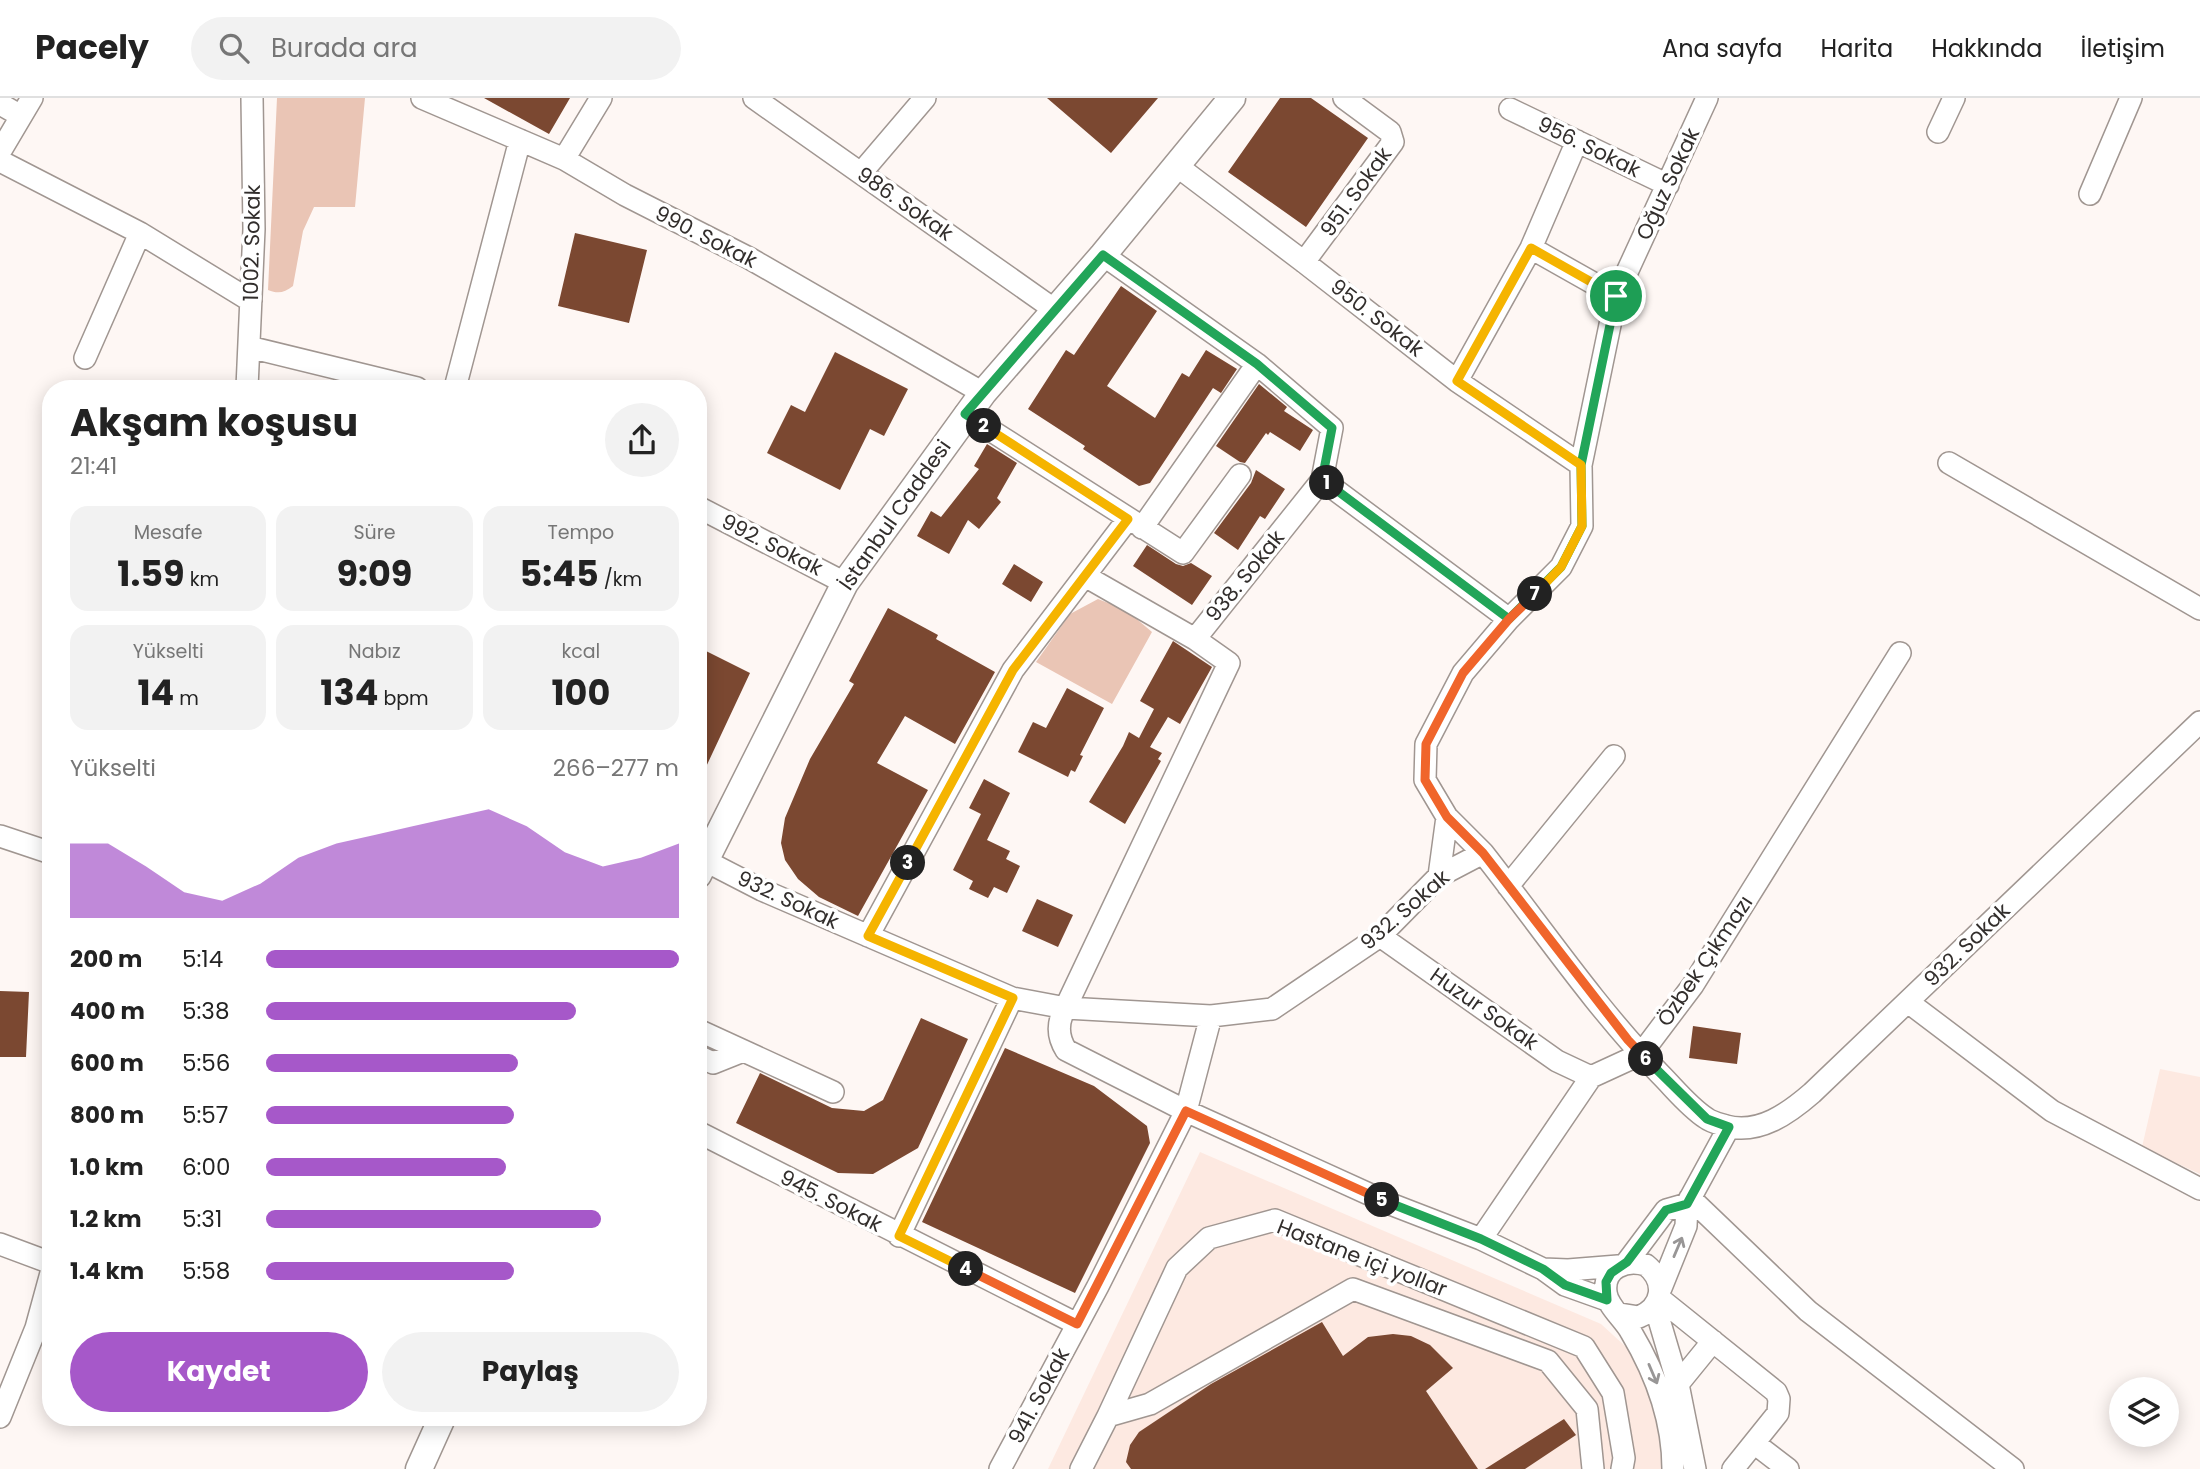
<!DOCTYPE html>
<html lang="tr">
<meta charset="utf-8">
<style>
body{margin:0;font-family:Poppins,sans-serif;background:#f2f2f2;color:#222;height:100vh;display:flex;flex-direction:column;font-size:26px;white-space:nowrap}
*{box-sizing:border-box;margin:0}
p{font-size:23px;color:#767676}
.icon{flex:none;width:38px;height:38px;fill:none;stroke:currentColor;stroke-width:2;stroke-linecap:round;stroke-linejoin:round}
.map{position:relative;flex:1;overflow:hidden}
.sheet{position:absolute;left:42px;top:282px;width:665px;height:1046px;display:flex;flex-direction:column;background:#fff;border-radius:28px;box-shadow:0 4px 18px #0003}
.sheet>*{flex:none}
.controls{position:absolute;left:2109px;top:1279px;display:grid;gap:14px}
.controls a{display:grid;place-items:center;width:70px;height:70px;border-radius:50%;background:#fff;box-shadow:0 4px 18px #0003;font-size:35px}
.pin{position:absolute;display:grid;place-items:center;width:60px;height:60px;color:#fff;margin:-30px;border:4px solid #fff;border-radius:50%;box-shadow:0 2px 7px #0007}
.km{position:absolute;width:35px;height:35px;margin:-18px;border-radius:50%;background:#222;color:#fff;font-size:19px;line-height:35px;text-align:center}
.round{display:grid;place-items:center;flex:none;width:74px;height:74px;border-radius:37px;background:#f2f2f2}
.overview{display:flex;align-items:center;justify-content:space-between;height:119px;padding:0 28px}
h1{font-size:38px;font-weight:700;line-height:52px}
.figures{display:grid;grid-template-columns:repeat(3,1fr);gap:10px;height:119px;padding:7px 28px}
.figures div{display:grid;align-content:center;border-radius:18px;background:#f2f2f2;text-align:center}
.figures b{font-size:35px;font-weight:700}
.figures small{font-size:19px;font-weight:400}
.figures p{font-size:19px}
.chart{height:196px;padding:14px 28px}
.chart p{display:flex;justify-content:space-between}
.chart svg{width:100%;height:126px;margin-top:7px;fill:#a658c9;opacity:.7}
.primary-button{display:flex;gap:14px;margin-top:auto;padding:14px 28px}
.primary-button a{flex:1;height:80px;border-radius:42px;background:#a658c9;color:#fff;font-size:28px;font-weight:700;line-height:80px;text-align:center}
.primary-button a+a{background:#f2f2f2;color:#222}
ul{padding:0 28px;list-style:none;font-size:23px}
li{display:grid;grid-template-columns:112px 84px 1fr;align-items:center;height:52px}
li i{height:18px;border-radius:9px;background:#a658c9}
header{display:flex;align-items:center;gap:42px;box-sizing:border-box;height:98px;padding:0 35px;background:#fff;border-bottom:2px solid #e0e0e0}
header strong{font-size:33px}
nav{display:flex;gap:38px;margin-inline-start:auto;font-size:24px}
.search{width:490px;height:63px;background:#f2f2f2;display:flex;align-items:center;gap:18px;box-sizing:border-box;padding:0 24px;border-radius:38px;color:#767676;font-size:26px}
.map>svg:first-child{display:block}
</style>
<header>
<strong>Pacely</strong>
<div class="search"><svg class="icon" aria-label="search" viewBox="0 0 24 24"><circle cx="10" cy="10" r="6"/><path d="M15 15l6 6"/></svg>Burada ara</div>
<nav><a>Ana sayfa</a><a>Harita</a><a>Hakkında</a><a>İletişim</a></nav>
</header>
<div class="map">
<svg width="2200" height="1371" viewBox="0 0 2200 1371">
<rect width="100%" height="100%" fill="#fef7f4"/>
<path fill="#fde9e1" d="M 2160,971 L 2200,979 L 2200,1076 L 2142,1049 Z
M 1200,1054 L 1601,1226 L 1637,1259 L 1658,1326 L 1662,1371 L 1048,1371 Z"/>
<path fill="#eac5b5" d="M 277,0 L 365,0 L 355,109 L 314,109 L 303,133 L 293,188 C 284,195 278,196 268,192 Z
M 1098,501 L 1126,512 L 1152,534 L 1112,606 L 1036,564 L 1070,516 Z"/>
<path fill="#7b4831" d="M 484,0 L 570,0 L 549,36 Z
M 1047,0 L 1158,0 L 1111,55 Z
M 1280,0 L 1311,0 L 1368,40 L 1306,129 L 1228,74 Z
M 575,135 L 647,152 L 629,225 L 558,208 Z
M 1121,188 L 1157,213 L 1107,288 L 1155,320 L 1182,275 L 1189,279 L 1206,252 L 1237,271 L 1221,295 L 1213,290 L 1150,385 L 1139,388 L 1083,351 L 1085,348 L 1028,311 L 1066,252 L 1074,257 Z
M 835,254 L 908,291 L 884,338 L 870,331 L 840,392 L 767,355 L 791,307 L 805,314 Z
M 1259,286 L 1287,309 L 1284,313 L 1313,332 L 1300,353 L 1270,334 L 1268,337 L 1266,335 L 1245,365 L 1240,364 L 1216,348 Z
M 987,346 L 1017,365 L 997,400 L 1001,404 L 979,431 L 968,422 L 949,456 L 917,438 L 931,413 L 941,419 L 979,371 L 974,368 Z
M 1256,372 L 1285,391 L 1265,421 L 1260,418 L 1238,452 L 1214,435 L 1251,385 Z
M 1147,447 L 1176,466 L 1183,468 L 1191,465 L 1212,478 L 1192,507 L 1133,468 Z
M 1014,466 L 1043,484 L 1031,504 L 1002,486 Z
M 888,510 L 938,537 L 936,541 L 995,574 L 955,646 L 905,618 L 877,665 L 928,692 L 858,818 L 819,799 L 798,781 L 785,762 L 781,745 L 785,720 L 810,661 L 854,586 L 849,583 Z
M 1173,543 L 1212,569 L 1180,626 L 1168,619 L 1150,649 L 1162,655 L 1158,661 L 1161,663 L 1125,726 L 1089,704 L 1123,648 L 1129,634 L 1139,640 L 1154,611 L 1140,603 Z
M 698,549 L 750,575 L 698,686 Z
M 1067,590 L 1104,610 L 1080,657 L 1083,658 L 1075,674 L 1071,672 L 1068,679 L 1018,654 L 1033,624 L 1046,630 Z
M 984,681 L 1010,695 L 987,742 L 1010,753 L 1006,761 L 1020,768 L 1007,795 L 994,789 L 988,800 L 969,791 L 973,783 L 953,772 L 981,716 L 969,710 Z
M 1037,801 L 1073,817 L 1058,849 L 1022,833 Z
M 0,893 L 29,894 L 26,959 L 0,959 Z
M 921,920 L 968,941 L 918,1050 L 873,1076 L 838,1075 L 736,1025 L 760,975 L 832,1010 L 864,1013 L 883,1002 Z
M 1693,928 L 1741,935 L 1737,966 L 1689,960 Z
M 1005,950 L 1094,988 L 1147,1028 L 1150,1045 L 1075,1195 L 922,1124 Z
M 1322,1224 L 1343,1258 L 1368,1239 L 1393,1236 L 1411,1238 L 1430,1247 L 1453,1270 L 1426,1293 L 1478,1371 L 1131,1371 L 1126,1364 L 1130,1347 L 1139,1334 L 1211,1286 Z
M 1564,1321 L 1576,1337 L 1525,1371 L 1485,1371 Z"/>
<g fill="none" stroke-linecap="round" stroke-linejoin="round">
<defs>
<path id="minor" d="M 422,0 L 564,61 L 625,97 L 749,160 L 983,295
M 754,0 L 1055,212
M 0,6 L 21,18
M 1510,11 L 1668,87
M 1938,34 L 1954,0
M 0,54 L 32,0
M 564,61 L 601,0
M 0,63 L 140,135 L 251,203
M 1177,68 L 1304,164 L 1457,283 L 1581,367
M 861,75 L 925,0
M 2090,96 L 2131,0
M 1531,150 L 1616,198
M 1103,157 L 1257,266 L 1332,330 L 1322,382 L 1509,521
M 1304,164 L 1393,44 L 1390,34 L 1344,0
M 249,249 L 417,290
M 85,260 L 140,135
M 1457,283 L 1531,150 L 1577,43
M 247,290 L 254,131 L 252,0
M 455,290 L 520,42
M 965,316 L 1183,455 L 1240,377
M 1949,365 L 2200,511
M 698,409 L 845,485
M 1142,430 L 1257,266
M 1085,478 L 1195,541 L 1322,382
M 1195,541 L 1229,565 L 1062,917 C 1057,930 1059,941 1066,952 L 1186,1013 L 1393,1107 L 1481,1141 L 1543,1171 L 1565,1187 L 1607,1202
M 1447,719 L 1483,755
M 0,738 L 51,755
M 698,759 L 762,792 L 1012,900 L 1066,910 L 1211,918 L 1272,911 L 1380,838 L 1439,778 L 1483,755 C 1541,829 1595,909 1660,976 C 1674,990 1689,1009 1706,1020 C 1711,1024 1720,1026 1726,1028 C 1759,1037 1789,1015 1812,995 L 2200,624
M 1439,778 L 1447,719 L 1425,682 L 1426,646 L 1463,575 L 1509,521 L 1561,469 L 1582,428 L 1581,367 L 1616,198 L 1707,0
M 1508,788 L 1614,658
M 868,838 L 1013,572 L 1128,421
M 1380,838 L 1557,963 L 1591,979
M 1908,904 L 2052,1013 L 2200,1091
M 698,932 L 833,994
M 698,958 L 713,965 L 743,953
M 698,1034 L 1077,1226
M 1690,1100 L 1808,1213 L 2013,1371
M 899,1138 L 1012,900
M 1481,1141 L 1591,979 L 1641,956 L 1693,887 L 1900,555
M 0,1146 L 51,1165
M 1627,1164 L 1666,1112 L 1687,1106
M 1543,1171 L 1568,1172 L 1618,1168
M 1661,1190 L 1686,1128 L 1687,1106 L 1729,1029
M 1659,1200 L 1776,1294 L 1779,1301 L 1778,1315 L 1733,1371
M 1655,1208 L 1678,1286 L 1695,1371
M 1620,1216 L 1639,1219 C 1664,1208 1666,1183 1646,1167 C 1626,1161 1603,1170 1606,1194 C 1607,1208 1624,1221 1631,1234 C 1656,1276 1673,1322 1673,1371
M 1678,1286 L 1713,1243
M 1108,1318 L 1177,1170 L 1209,1140 L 1275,1122 L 1584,1249 L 1613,1295 L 1624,1360 L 1622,1371
M 0,1319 L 36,1230 L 51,1175
M 1754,1345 L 1788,1371
M 1000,1371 L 1098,1188 L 1186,1013 L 1211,918
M 1081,1371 L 1108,1318 L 1150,1306 L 1353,1191 L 1548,1263 L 1587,1311 L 1593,1371"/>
<path id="major" d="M 698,777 L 845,485 L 983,295 L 1103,157 L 1232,0
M 419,1371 L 442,1320"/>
</defs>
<use href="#minor" stroke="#a09691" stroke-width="24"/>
<use href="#major" stroke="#a09691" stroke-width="29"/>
<use href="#minor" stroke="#fff" stroke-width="21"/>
<use href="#major" stroke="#fff" stroke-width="26"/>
</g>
<defs><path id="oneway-shaft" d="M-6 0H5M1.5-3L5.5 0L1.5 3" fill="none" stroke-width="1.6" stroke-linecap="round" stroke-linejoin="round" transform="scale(1.75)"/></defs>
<g stroke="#989696">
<use href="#oneway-shaft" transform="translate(1678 1149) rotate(-67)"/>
<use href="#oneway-shaft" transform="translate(1653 1276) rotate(67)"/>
</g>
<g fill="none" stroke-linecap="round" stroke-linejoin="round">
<defs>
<path id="split-1" d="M 1327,385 L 1509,521 L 1561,469 L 1582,428 L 1581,367 L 1616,198"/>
<path id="split-2" d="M 984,328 L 965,316 L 1103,157 L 1257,266 L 1332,330 L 1322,382 L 1327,385"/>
<path id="split-3" d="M 908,765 L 1013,572 L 1128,421 L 984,328"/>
<path id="split-4" d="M 908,765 L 868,838 L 1013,900 L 899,1138 L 966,1171"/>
<path id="split-5" d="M 966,1171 L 1077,1226 L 1186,1013 L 1382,1102"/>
<path id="split-6" d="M 1382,1102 L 1481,1141 L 1543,1171 L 1565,1187 L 1607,1202 L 1606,1184 L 1611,1175 L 1627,1164 L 1666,1112 L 1687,1106 L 1729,1029 L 1707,1021 L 1646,961"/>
<path id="split-7" d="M 1535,496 L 1509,521 L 1463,575 L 1426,646 L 1425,682 L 1447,719 L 1483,755 L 1628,942 L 1646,961"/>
<path id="split-8" d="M 1535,496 L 1561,469 L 1582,428 L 1581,367 L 1457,283 L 1531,150 L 1616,198"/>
</defs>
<use href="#split-1" stroke="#fff" stroke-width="14"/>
<use href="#split-2" stroke="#fff" stroke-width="14"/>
<use href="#split-3" stroke="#fff" stroke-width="14"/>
<use href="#split-4" stroke="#fff" stroke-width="14"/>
<use href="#split-5" stroke="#fff" stroke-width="14"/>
<use href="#split-6" stroke="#fff" stroke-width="14"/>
<use href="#split-7" stroke="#fff" stroke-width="14"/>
<use href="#split-8" stroke="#fff" stroke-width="14"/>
<use href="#split-1" stroke="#22a559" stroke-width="9"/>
<use href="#split-2" stroke="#22a559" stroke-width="9"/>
<use href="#split-3" stroke="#f5b400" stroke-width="9"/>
<use href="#split-4" stroke="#f5b400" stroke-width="9"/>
<use href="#split-5" stroke="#f0652b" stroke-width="9"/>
<use href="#split-6" stroke="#22a559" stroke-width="9"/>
<use href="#split-7" stroke="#f0652b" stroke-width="9"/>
<use href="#split-8" stroke="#f5b400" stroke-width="9"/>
</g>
<g text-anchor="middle" stroke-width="7" stroke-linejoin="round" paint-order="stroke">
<g font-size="21" fill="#322e2c" stroke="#fff">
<text transform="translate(1589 49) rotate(26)" y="7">956. Sokak</text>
<text transform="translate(1668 86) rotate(-65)" y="7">Oğuz Sokak</text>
<text transform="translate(1356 94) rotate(-54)" y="7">951. Sokak</text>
<text transform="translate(905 106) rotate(35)" y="7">986. Sokak</text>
<text transform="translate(706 139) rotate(27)" y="7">990. Sokak</text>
<text transform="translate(252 145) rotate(-89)" y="7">1002. Sokak</text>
<text transform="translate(1377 220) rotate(38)" y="7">950. Sokak</text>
<text transform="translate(895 417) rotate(-55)" y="7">İstanbul Caddesi</text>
<text transform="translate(772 447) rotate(27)" y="7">992. Sokak</text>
<text transform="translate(1245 478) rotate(-51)" y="7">938. Sokak</text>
<text transform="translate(788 802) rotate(25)" y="7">932. Sokak</text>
<text transform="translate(1405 812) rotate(-41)" y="7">932. Sokak</text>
<text transform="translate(1967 847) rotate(-44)" y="7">932. Sokak</text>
<text transform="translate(1705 863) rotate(-56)" y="7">Özbek Çıkmazı</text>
<text transform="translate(1484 911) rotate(35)" y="7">Huzur Sokak</text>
<text transform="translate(831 1103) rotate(27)" y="7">945. Sokak</text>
<text transform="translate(1362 1160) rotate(21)" y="7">Hastane içi yollar</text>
<text transform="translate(1039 1298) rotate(-62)" y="7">941. Sokak</text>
</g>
</g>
</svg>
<div class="controls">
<a><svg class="icon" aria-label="layers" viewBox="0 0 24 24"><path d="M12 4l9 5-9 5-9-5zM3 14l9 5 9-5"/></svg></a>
</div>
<div class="pin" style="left:1616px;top:198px;background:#1e9e55"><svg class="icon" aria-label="arrive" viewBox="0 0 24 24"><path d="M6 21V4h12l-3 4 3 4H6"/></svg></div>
<b class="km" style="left:1327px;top:385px">1</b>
<b class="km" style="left:984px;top:328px">2</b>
<b class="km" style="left:908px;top:765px">3</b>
<b class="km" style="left:966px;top:1171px">4</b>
<b class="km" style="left:1382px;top:1102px">5</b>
<b class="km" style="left:1646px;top:961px">6</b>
<b class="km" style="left:1535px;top:496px">7</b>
<section class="sheet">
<div class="overview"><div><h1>Akşam koşusu</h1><p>21:41</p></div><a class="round"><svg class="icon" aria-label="share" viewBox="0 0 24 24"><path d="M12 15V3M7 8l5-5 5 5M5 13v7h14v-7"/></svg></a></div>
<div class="figures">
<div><p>Mesafe</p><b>1.59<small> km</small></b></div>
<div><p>Süre</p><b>9:09</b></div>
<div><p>Tempo</p><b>5:45<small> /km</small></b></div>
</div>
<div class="figures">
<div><p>Yükselti</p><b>14<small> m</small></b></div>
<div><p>Nabız</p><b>134<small> bpm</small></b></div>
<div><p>kcal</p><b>100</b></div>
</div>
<div class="chart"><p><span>Yükselti</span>266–277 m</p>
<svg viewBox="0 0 160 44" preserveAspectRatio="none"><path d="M0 44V18L10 18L20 26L30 35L40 38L50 32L60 23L70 18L80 15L90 12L100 9L110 6L120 12L130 21L140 26L150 23L160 18V44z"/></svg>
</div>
<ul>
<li><b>200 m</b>5:14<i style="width:100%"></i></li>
<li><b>400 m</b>5:38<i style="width:75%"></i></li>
<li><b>600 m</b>5:56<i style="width:61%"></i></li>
<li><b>800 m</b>5:57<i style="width:60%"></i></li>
<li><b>1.0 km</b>6:00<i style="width:58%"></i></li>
<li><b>1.2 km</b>5:31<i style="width:81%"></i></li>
<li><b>1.4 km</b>5:58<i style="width:60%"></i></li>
</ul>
<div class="primary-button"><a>Kaydet</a><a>Paylaş</a></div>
</section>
</div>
